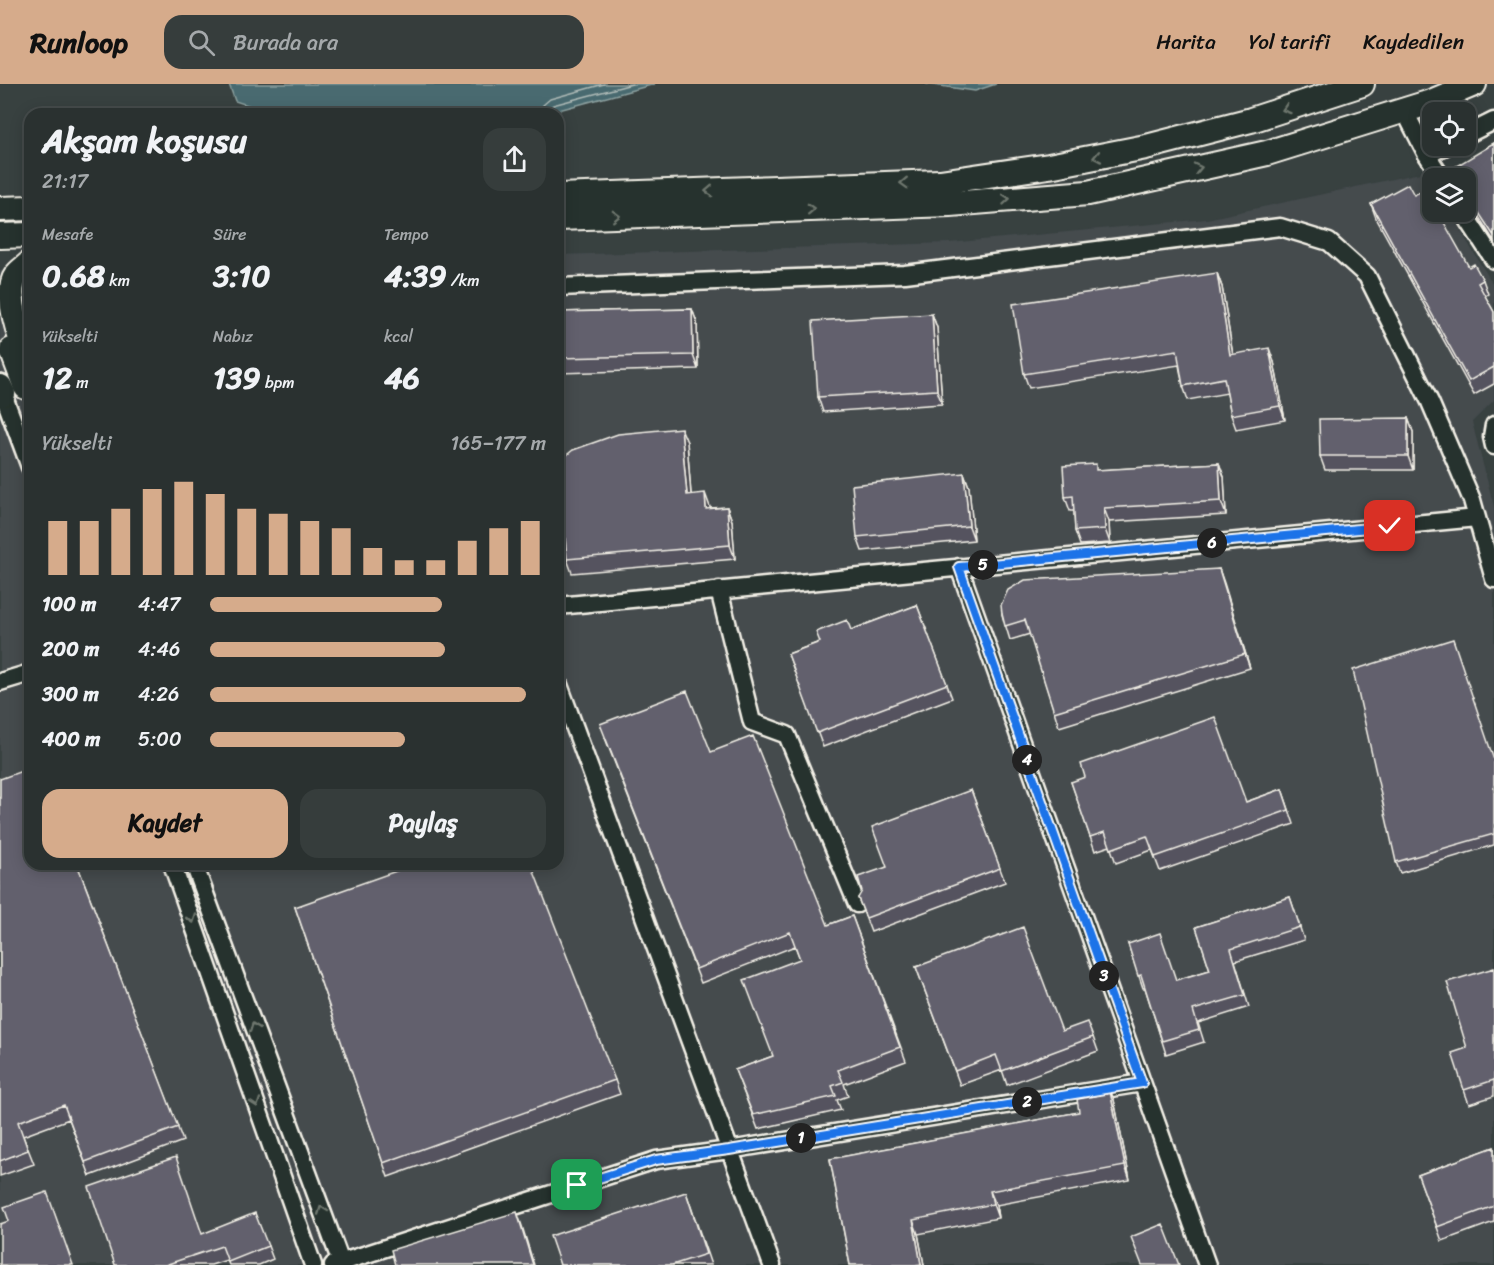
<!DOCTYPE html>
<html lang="tr">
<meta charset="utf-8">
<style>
body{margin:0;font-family:Sriracha,sans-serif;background:#363d3c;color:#f1f3f6;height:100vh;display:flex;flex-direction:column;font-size:22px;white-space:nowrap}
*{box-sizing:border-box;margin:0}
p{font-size:20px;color:#a5a9ab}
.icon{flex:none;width:33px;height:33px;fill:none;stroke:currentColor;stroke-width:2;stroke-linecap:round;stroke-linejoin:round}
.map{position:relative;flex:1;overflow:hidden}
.sheet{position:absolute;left:24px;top:24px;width:540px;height:762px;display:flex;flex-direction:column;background:#2a3130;border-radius:18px;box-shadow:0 3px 15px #0003,0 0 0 2px #464c4c}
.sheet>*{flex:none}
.buttons{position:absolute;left:1422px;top:18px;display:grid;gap:12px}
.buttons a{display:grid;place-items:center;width:54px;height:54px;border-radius:12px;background:#2a3130;box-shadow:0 3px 15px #0003,0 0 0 2px #464c4c;font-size:30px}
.pin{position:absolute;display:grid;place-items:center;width:51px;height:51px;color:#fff;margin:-26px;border-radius:12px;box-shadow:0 3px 9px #0006}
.km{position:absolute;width:30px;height:30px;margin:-15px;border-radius:50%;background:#222;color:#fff;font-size:16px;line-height:30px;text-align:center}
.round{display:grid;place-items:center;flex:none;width:63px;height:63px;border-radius:18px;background:#363d3c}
.head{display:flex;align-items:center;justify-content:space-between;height:102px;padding:0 18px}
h1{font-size:33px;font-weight:800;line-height:45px}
.stats{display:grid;grid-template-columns:repeat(3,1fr);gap:9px;height:102px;padding:6px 18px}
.stats div{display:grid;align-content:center}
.stats b{font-size:30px;font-weight:800}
.stats small{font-size:16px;font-weight:400}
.stats p{font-size:16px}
.chart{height:168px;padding:12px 18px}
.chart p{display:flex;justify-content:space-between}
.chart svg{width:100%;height:108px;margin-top:6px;stroke:#d6ab8b;stroke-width:6}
.button{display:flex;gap:12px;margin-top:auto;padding:12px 18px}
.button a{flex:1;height:69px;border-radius:18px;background:#d6ab8b;color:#111;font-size:24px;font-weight:800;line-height:69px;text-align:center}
.button a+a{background:#363d3c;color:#f1f3f6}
ul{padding:0 18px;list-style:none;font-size:20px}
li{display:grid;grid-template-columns:96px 72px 1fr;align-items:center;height:45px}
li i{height:15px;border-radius:8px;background:#d6ab8b}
header{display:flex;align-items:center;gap:36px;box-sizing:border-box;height:84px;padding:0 30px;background:#d6ab8b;color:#111}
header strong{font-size:28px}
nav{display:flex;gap:33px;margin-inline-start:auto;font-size:21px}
.search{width:420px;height:54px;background:#363d3c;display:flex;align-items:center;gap:15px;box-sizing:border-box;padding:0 21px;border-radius:18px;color:#a5a9ab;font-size:22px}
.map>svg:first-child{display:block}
</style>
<header>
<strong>Runloop</strong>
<div class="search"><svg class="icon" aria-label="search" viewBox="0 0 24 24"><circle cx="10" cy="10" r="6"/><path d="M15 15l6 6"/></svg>Burada ara</div>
<nav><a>Harita</a><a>Yol tarifi</a><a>Kaydedilen</a></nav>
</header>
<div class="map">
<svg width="1494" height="1181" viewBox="0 0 1494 1181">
<rect width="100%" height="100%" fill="#384140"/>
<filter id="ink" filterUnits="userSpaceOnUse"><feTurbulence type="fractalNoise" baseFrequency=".0167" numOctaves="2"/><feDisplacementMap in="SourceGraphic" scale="12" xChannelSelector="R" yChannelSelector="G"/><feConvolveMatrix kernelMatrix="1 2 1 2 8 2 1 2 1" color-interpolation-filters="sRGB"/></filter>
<g filter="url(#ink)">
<path fill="#454b4e" d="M 1425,88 L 1432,101 L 1432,128 L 1449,128 L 1494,202 L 1494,316 L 1472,338 L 1494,423 L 1494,1181 L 0,1181 L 0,187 L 30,186 L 30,780 L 558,780 L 558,171 L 949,159 L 1207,135 Z"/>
<path fill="#496b70" stroke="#8da1a0" stroke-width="1.5" d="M 229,0 L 655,0 L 544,30 L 275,30 L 235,17 Z
M 926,0 L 996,0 L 975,7 Z"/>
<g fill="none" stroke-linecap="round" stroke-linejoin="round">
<path stroke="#b0bbb8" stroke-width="1.5" d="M 541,30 L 543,21 L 550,15 L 604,0
M 548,30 L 549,25 L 553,21 L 632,0"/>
<defs>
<path id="minor" d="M 1404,26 L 1427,71 L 1442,94
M 1466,51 L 1494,37
M 1427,71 L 1446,62
M 1463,128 L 1494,176
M 558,203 L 905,190 L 1280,143 L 1329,158 L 1367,192 L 1430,318 L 1472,416 L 1494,495
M 3,310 L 30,383
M 1494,341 L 1492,353 L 1494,362
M 959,483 L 1207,1181
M 719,506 L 752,638 L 787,651 L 857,820
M 558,522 L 1477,434
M 0,598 L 30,589
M 558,598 L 772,1181
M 172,780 L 313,1181
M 194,780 L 342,1181
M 333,1181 L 656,1076 L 729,1066 L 1142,999"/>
<path id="highway" d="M 558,112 L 940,98 L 1049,82 L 1146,63 L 1251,36 L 1362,0
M 0,125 L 30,124
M 558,134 L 950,120 L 1088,109 L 1267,69 L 1431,18 L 1474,0
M 0,152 L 30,151
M 30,179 C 26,183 19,187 16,192 C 3,210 23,261 30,280
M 12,266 L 26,303
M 0,303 L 3,310"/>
</defs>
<use href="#minor" stroke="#f4f1e8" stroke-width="21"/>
<use href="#highway" stroke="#f4f1e8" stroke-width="28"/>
<use href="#minor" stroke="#26332d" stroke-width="16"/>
<use href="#highway" stroke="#26332d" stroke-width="24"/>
</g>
<path fill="#54535e" stroke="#f4f1e8" stroke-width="1.5" d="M 1494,59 L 1494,157 L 1472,122 L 1467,118 L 1466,118 L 1466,94 L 1448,94 L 1446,90 L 1488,64 Z
M 1414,111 L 1469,183 L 1483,196 L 1488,210 L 1485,212 L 1494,228 L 1494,300 L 1474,311 L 1376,134 L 1371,120 Z
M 1217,189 L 1222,203 L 1233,271 L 1274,278 L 1285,336 L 1236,345 L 1231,331 L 1227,309 L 1188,316 L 1183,302 L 1179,281 L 1029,304 L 1024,290 Z
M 692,225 L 697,239 L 698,285 L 558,289 L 558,228 Z
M 932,230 L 937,244 L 942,320 L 823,328 L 818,313 Z
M 1408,334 L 1413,348 L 1413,386 L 1325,386 L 1320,372 Z
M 687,358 L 691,410 L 710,424 L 727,423 L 732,437 L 735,475 L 572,489 L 567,475 L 564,445 L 558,446 L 558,378 Z
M 1219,379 L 1224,393 L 1226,431 L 1109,438 L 1110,459 L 1080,461 L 1075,447 L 1074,427 L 1070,427 L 1065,413 L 1098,386 Z
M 964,389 L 969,403 L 974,456 L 862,467 L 857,453 Z
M 1219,485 L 1250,584 L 1059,643 L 1030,550 L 1010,556 L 1002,530 Z
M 917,521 L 952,614 L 823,663 L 788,570 Z
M 605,654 L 711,668 L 828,841 L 852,832 L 906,977 L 844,1000 L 848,1012 L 837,1016 L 841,1026 L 758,1045 L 735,986 L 773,972 L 800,875 L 795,862 L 701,899 Z
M 1494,675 L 1494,761 L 1400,789 L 1396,778 Z
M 0,695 L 77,780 L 183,1057 L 90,1092 L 69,1035 L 23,1052 L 34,1080 L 0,1092 Z
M 1071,698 L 1246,718 L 1282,705 L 1294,740 L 1160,787 L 1152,766 L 1116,779 L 1110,762 L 1095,767 Z
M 971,706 L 1005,798 L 871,848 L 858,814 L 886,783 Z
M 1290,813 L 1304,856 L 1235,877 L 1249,923 L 1198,939 L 1204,958 L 1166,970 L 1145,904 L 1143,904 L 1128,860 L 1176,896 L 1210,886 L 1196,843 Z
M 295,823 L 615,996 L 620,1010 L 388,1093 Z
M 916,883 L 1062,947 L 1093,953 L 1098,967 L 1007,1001 L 1002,986 L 960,1001 Z
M 1494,884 L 1494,1012 L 1469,1020 L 1464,1006 L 1467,964 Z
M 1114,1016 L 1130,1096 L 996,1121 L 998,1134 L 918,1150 L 924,1181 L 850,1181 L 830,1075 L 1079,1028 Z
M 1494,1063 L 1494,1138 L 1442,1157 L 1418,1091 Z
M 686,1108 L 711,1181 L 560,1181 Z
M 203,1150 L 268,1162 L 273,1175 L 259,1181 L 229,1181 L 227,1176 L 211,1181 L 115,1181 Z"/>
<path fill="#45444c" stroke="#f4f1e8" stroke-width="1.5" d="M 1217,189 L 1222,203 L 1235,285 L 1230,271 Z
M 692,225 L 697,239 L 698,285 L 693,271 Z
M 932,230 L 937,244 L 942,320 L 937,306 Z
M 1269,264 L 1274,278 L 1285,336 L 1280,322 Z
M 1408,334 L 1413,348 L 1413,386 L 1408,372 Z
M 681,344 L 687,358 L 692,425 L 687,411 Z
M 1219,379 L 1224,393 L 1226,431 L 1221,417 Z
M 964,389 L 969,403 L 974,456 L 969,442 Z
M 705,409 L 710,423 L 711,439 L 706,425 Z
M 727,423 L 732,437 L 735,475 L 730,461 Z
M 1104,424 L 1109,438 L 1110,459 L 1105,445 Z
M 1219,485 L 1224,499 L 1250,584 L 1245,570 Z
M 1109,1002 L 1114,1016 L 1130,1096 L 1125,1082 Z
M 990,1107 L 996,1121 L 998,1134 L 993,1120 Z
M 517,1128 L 522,1142 L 534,1181 L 533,1181 Z
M 913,1136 L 918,1150 L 924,1181 L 921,1181 Z"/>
<path fill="#62616d" stroke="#f4f1e8" stroke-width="1.5" d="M 1494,59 L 1494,152 L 1468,112 L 1466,110 L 1466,94 L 1449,94 L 1446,90 L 1448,87 L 1488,63 L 1488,62 Z
M 1408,100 L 1414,111 L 1426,105 L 1432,117 L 1432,128 L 1438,128 L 1469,183 L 1474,180 L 1483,196 L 1478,199 L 1494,228 L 1494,283 L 1469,297 L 1371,120 Z
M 1217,189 L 1230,271 L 1269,264 L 1280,322 L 1231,331 L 1224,294 L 1183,302 L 1177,266 L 1024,290 L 1013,220 Z
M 692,225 L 693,271 L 558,274 L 558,228 Z
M 932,230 L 937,306 L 818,313 L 813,237 Z
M 1408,334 L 1408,372 L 1320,372 L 1319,335 Z
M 681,344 L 687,411 L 705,409 L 706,425 L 727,423 L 730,461 L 567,475 L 563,431 L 558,431 L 558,378 L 573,366 L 618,350 Z
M 1219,379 L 1221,417 L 1104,424 L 1105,445 L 1075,447 L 1073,412 L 1065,413 L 1063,382 L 1096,380 L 1096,386 Z
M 964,389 L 969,442 L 857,453 L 852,401 Z
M 1219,485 L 1245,570 L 1054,628 L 1025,536 L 1005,542 L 1002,530 L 1001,521 L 1008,506 L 1025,496 Z
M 917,521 L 947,600 L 817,649 L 788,570 L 820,558 L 816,548 L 847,536 L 851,546 Z
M 1453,555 L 1494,676 L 1494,750 L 1396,778 L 1353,586 Z
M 687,607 L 711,668 L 753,652 L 828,841 L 852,832 L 900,963 L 838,986 L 843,998 L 832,1002 L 836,1012 L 753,1031 L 735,986 L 773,972 L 744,896 L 800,875 L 790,848 L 696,885 L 600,640 Z
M 1215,633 L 1246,718 L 1282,705 L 1289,726 L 1155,773 L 1147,752 L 1111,765 L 1105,748 L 1090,753 L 1071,698 L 1085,693 L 1081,680 Z
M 30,684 L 30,780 L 77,780 L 178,1043 L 85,1078 L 64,1021 L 18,1038 L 28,1066 L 0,1077 L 0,695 Z
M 971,706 L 1000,784 L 866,834 L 858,814 L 862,807 L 858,793 L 887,783 L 872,743 Z
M 416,780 L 531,780 L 615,996 L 383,1079 L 295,823 Z
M 1290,813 L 1300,843 L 1231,865 L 1245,911 L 1193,926 L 1199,946 L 1162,957 L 1141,891 L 1138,892 L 1128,860 L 1160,849 L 1176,896 L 1210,886 L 1196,843 Z
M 1023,843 L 1062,947 L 1087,938 L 1093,953 L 1002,987 L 996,971 L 955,987 L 916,883 Z
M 1494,884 L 1494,996 L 1464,1006 L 1452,969 L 1467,964 L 1447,898 Z
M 1109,1002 L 1125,1082 L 990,1107 L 993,1120 L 913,1136 L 921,1180 L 914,1181 L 850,1181 L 830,1075 L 1079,1028 L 1077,1015 L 1091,1012 L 1090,1005 Z
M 1494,1063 L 1494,1122 L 1437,1143 L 1418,1091 Z
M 176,1073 L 202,1150 L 255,1129 L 268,1162 L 228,1178 L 222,1162 L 165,1181 L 115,1181 L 89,1103 Z
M 47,1108 L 73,1181 L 0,1181 L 0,1140 L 9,1137 L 4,1123 Z
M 686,1108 L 706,1170 L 672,1181 L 560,1181 L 550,1152 Z
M 517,1128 L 533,1181 L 395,1181 L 391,1166 Z
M 1163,1140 L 1179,1181 L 1142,1181 L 1131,1153 Z"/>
<defs><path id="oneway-chevron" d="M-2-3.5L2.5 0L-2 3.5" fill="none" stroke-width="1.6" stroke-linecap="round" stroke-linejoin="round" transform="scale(1.5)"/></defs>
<g stroke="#6e766e">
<use href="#oneway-chevron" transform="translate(1286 25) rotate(162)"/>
<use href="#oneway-chevron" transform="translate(1097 73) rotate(169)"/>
<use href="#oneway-chevron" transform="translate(1198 84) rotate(-12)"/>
<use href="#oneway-chevron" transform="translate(904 99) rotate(178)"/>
<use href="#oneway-chevron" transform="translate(709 107) rotate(178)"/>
<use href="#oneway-chevron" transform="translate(1006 115) rotate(-5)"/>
<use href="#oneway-chevron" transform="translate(811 125) rotate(-2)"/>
<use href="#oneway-chevron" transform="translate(616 132) rotate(-2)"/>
<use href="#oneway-chevron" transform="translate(192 835) rotate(71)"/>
<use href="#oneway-chevron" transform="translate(254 943) rotate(-110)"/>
<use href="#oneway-chevron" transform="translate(256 1019) rotate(71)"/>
<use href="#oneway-chevron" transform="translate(322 1126) rotate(-110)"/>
</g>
</g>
<g fill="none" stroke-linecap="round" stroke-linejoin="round" filter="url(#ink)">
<defs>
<path id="route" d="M 577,1101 L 656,1076 L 729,1066 L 1142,999 L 959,483 L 1390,442"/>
</defs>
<use href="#route" stroke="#fff" stroke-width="12"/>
<use href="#route" stroke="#1a73e8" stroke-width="8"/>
</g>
</svg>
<div class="buttons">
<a><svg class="icon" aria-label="locate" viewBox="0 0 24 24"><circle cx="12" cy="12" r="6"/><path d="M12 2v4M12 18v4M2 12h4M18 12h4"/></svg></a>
<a><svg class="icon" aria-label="layers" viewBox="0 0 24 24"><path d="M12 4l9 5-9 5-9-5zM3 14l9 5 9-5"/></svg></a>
</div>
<div class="pin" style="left:577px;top:1101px;background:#1e9e55"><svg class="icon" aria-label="arrive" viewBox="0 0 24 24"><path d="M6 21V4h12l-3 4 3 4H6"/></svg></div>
<div class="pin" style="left:1390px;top:442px;background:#d93025"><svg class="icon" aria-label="check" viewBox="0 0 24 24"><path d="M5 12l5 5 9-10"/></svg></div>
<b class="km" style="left:801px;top:1054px">1</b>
<b class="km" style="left:1027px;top:1018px">2</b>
<b class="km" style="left:1104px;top:892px">3</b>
<b class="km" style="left:1027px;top:676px">4</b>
<b class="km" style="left:983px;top:481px">5</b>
<b class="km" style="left:1212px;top:459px">6</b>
<section class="sheet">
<div class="head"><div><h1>Akşam koşusu</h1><p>21:17</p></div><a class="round"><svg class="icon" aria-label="share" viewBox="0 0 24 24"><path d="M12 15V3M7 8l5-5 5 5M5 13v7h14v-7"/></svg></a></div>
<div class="stats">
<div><p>Mesafe</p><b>0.68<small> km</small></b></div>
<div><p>Süre</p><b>3:10</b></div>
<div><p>Tempo</p><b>4:39<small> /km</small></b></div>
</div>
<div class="stats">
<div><p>Yükselti</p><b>12<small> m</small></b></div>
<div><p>Nabız</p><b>139<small> bpm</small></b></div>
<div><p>kcal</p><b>46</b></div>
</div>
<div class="chart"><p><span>Yükselti</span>165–177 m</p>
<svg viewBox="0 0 160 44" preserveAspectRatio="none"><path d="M5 44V22M15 44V22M25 44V17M35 44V9M45 44V6M55 44V11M65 44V17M75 44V19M85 44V22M95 44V25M105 44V33M115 44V38M125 44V38M135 44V30M145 44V25M155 44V22"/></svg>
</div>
<ul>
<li><b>100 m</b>4:47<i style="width:69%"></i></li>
<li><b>200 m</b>4:46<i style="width:70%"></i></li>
<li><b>300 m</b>4:26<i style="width:94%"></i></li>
<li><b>400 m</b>5:00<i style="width:58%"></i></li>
</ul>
<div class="button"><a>Kaydet</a><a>Paylaş</a></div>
</section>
</div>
